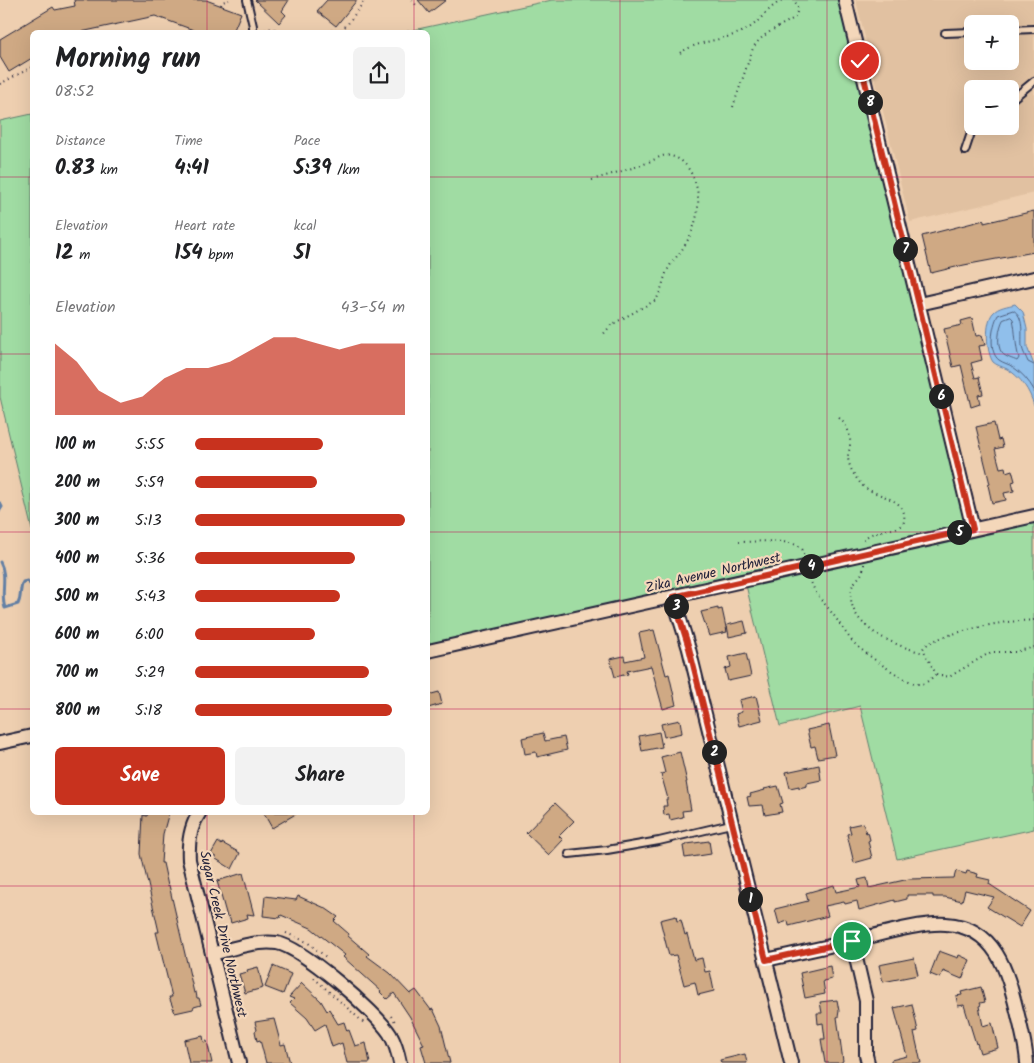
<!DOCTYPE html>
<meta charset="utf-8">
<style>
body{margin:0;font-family:Kalam,sans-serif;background:#f2f2f2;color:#202124;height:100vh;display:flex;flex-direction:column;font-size:19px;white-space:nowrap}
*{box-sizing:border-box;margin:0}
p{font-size:16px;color:#757577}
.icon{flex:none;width:28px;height:28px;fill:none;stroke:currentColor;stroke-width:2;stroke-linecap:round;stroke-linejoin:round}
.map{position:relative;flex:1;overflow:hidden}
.side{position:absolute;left:30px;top:30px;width:400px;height:785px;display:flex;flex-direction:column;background:#fff;border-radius:8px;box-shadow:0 5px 20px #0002}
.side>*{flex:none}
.fabs{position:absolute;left:964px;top:15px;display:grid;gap:10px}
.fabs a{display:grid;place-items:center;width:55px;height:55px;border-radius:8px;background:#fff;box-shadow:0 5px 20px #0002;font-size:25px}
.pin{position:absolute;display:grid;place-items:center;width:42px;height:42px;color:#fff;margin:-21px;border:2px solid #fff;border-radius:50%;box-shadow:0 1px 5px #0007}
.km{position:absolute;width:25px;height:25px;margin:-12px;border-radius:50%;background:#222;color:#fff;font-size:14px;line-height:25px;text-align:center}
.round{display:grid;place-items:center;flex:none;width:52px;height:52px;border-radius:8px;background:#f2f2f2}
.headline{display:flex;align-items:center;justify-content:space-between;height:85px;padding:0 25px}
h1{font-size:28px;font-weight:600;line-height:38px}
.figures{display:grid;grid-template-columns:repeat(3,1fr);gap:8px;height:85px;padding:5px 25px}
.figures div{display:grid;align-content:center}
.figures b{font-size:21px;font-weight:600}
.figures small{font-size:14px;font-weight:400}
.figures p{font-size:14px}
.chart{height:140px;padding:10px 25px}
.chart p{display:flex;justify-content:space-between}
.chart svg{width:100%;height:90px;margin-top:5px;fill:#c8321e;opacity:.7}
.action{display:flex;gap:10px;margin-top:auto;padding:10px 25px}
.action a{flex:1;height:58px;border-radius:8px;background:#c8321e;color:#fff;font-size:20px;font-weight:600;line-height:58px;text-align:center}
.action a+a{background:#f2f2f2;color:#202124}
ul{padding:0 25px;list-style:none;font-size:16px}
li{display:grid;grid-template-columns:80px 60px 1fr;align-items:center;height:38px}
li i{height:12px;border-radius:6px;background:#c8321e}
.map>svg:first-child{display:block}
</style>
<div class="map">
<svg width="1034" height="1063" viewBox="0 0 1034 1063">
<rect width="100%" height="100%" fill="#eecfb0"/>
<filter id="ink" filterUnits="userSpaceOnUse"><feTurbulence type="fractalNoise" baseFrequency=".02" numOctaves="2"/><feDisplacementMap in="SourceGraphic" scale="10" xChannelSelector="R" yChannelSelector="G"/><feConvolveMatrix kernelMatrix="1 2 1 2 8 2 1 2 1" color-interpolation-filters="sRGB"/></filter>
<g filter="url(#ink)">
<path fill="#e1c1a1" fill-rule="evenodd" d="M 856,0 L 1034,0 L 1034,193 L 910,222 ZM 972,24 L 1010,24 L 1010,61 L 972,61 ZM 972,89 L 1010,89 L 1010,126 L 972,126 Z"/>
<path fill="#a0dca3" stroke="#617f6f" d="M 552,0 L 845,0 L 973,529 L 1034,517 L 1034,829 L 897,859 L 860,706 L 780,726 L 745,581 L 428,651 L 428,32 L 404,32 Z
M 32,114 L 32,530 L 0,397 L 0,121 Z"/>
<path fill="#90bfeb" stroke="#6480a5" d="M 1015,304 L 1023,312 L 1027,329 L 1027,347 L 1034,365 L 1034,406 C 1030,391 1021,377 1007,369 C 1003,367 996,365 993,362 C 986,352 985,322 993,313 C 998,307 1008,306 1015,304 Z"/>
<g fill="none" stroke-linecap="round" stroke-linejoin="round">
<path stroke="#4e6181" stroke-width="1" d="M 1011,317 L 1013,319 C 1016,332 1015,345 1019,358 L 1017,361 C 1013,359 1005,357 1002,353 C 996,346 999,327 1003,320 Z
M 1034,365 L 1028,362 C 1026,357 1023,352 1022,347 C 1021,334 1025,317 1013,310 L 998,315 C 992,326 988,352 999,360 C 1003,363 1009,364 1013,367 C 1022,373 1029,381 1034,390"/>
<path stroke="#6480a5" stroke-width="3" d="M 0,503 L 2,507 L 0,510
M 0,562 C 8,576 0,593 5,608 L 18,604 C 22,596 19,590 23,582 L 27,581 L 32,586"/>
</g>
<path fill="#cfa984" stroke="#22223b" d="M 74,0 L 206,0 L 241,13 L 233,32 L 199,32 L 155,16 L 81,32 L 32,32 L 32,58 L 9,72 L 0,57 L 0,39 L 53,7 L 55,10 L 75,6 Z
M 255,0 L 289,0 L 282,11 L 286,15 L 279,23 Z
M 327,0 L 357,0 L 336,26 L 317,11 Z
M 418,0 L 446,0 L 429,13 Z
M 1034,211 L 1034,252 L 964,265 L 931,273 L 922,236 L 984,220 L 984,223 Z
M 972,318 L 976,336 L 982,335 L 985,345 L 979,346 L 982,360 L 971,363 L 975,378 L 979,377 L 983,394 L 978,395 L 980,404 L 971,407 L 961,365 L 953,367 L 944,329 L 962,325 L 961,321 Z
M 994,423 L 998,440 L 1001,439 L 1003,447 L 995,449 L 1000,468 L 1005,467 L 1006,472 L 1012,470 L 1015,481 L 1012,482 L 1014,491 L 1004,493 L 1006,500 L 992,503 L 988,485 L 990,484 L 976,427 Z
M 718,608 L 718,610 L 722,609 L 727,632 L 709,636 L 701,612 Z
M 744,621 L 747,633 L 729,637 L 727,625 Z
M 654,630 L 666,675 L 669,674 L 676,705 L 663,709 L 651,666 L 627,671 L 628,674 L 615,677 L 610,659 L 624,656 L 625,661 L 644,657 L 639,633 Z
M 746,653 L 751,676 L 728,681 L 725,669 L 731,667 L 729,657 Z
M 439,692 L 442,704 L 428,708 L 428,695 Z
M 756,696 L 762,720 L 739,726 L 736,714 L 742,712 L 739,700 Z
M 680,720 L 682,733 L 664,737 L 661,724 Z
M 829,725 L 835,755 L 818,758 L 815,746 L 811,747 L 807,730 Z
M 659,732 L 662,747 L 642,751 L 639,736 Z
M 543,733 L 545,741 L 564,737 L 567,750 L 537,757 L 536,752 L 525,754 L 522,738 Z
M 680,752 L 687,782 L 686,782 L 691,810 L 682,811 L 683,817 L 670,820 L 669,814 L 664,815 L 663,806 L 667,806 L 666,799 L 668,799 L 661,774 L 665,773 L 661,757 Z
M 819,765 L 821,780 L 807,783 L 807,786 L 799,788 L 799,786 L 790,788 L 786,772 Z
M 778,786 L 783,803 L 780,804 L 782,812 L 765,815 L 763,805 L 749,806 L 747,797 L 751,796 L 750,794 L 765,790 L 764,789 Z
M 555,803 L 574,821 L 559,836 L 563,840 L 549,855 L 526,833 Z
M 148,812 L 169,812 L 163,834 L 161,863 L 163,863 L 168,886 L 169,885 L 194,993 L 196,992 L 197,998 L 199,998 L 201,1005 L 194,1007 L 193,1009 L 175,1013 L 169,997 L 172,997 L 156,932 L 159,932 L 141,854 L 143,815 L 147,816 Z
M 263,812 L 299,812 L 272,828 Z
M 863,823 L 866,833 L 868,832 L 870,840 L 868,841 L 872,858 L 854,863 L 847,834 L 851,833 L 849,826 Z
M 709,841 L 711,854 L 685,858 L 683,846 L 687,845 L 687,844 Z
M 218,842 L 222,845 L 222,843 L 240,853 L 232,869 L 216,859 L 217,858 L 211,854 Z
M 956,871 L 966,874 L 967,871 L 978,874 L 977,877 L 990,880 L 989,884 L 1030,911 L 1020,927 L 987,907 L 994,897 L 965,890 L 962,901 L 945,897 L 933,897 L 933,895 L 907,895 L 907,899 L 895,902 L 895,900 L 859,910 L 857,901 L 845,904 L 844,902 L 825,906 L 828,916 L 789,926 L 788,921 L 779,924 L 775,909 L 808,901 L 806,893 L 834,885 L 836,892 L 860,887 L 858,880 L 867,878 L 869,888 L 909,879 L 954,878 Z
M 243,873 L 254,915 L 247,914 L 248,918 L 231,923 L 229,916 L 227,917 L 217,881 Z
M 265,896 L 296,900 L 298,896 L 325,908 L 338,917 L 334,921 L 349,934 L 348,936 L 369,954 L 367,956 L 390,973 L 410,994 L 416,990 L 431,1010 L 433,1009 L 441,1026 L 450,1063 L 426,1063 L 421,1046 L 424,1045 L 410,1017 L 394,993 L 387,999 L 380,992 L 381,991 L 343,957 L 345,955 L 311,928 L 281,915 L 280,918 L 263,916 Z
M 676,916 L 677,921 L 681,920 L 685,935 L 687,934 L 694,960 L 702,958 L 705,972 L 710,971 L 714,991 L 698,995 L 695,982 L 684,985 L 676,955 L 669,956 L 660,920 Z
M 939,951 L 958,958 L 959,955 L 970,960 L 962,979 L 943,971 L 940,978 L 930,974 Z
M 914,958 L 918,975 L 883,982 L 879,965 Z
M 273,966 L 291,974 L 283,994 L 265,987 Z
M 830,966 L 832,979 L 823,981 L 825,994 L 805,998 L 800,973 Z
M 258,967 L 263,988 L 245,993 L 239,974 L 248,972 L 247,970 Z
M 302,983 L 321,1001 L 327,1011 L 329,1009 L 338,1024 L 344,1022 L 347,1031 L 349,1030 L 355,1046 L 366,1043 L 370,1063 L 347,1063 L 342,1043 L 332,1047 L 325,1024 L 315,1030 L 307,1018 L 290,1003 L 294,999 L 289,997 Z
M 981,987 L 985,1002 L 980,1003 L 981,1005 L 979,1006 L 983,1026 L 992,1023 L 998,1048 L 980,1053 L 977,1043 L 976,1044 L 964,1005 L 958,1006 L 956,996 L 962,995 L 961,992 Z
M 837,1000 L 839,1011 L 838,1017 L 837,1017 L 843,1061 L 840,1063 L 825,1063 L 821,1039 L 825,1039 L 823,1023 L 818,1024 L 817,1013 L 822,1013 L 820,1002 Z
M 912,1004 L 918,1031 L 914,1032 L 921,1063 L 891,1063 L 891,1060 L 907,1056 L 894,1008 Z
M 274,1019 L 281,1045 L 285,1044 L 290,1063 L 266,1063 L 260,1040 L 257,1041 L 255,1031 L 257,1030 L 255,1022 Z
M 203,1036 L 204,1042 L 207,1041 L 212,1063 L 189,1063 L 184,1040 Z
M 745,1054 L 747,1063 L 721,1063 L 720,1060 Z"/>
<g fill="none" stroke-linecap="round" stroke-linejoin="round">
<defs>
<path id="service" d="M 247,0 L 253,26 L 253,32
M 1010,30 L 1034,29
M 945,33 L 972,32
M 1010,101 L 1034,81
M 965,151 L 971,133 L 976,126
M 569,854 L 607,850 L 659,841 L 731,824"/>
<path id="minor" d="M 845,0 L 973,529
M 919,304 L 1034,278
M 673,597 L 689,649 L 791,1063
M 428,651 L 1034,516
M 0,743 L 32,736
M 200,812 C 190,826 188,844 189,860 L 239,1063
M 212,954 C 232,949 256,940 277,943 C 303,948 375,1011 390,1034 C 395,1043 398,1053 400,1063
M 766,960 L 852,941
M 868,1063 L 866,1055 L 866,1001 L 852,941 C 878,935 921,922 946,924 C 996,927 1007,971 1017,1011 C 1021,1028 1026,1045 1027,1063"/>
</defs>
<use href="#service" stroke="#22223b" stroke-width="10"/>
<use href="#minor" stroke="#22223b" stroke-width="16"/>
<path stroke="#22223b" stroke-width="2" stroke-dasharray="1 4" stroke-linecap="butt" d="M 412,0 L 416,5
M 221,5 L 222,2 L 229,0
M 260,31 L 273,28 L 279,32
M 316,32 L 341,30 L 347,25 L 365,0
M 680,53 C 700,39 728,41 749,28 C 761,21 771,3 785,0
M 0,84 L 32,67
M 733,107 L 753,48 C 762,33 781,26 796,17 L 798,7 L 794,0
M 592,180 L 642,165 L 662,156 C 672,154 682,159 688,168 C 705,193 699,224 683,248 C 678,256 671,262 667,271 C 663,280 662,290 656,300 L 611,325 L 602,336
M 839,418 C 847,425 851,434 850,445 C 850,449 848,453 848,456 C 848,466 855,477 861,484 C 873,498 912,496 903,525 C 891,532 869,529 862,542
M 739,542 C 753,542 794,538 802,549 C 803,550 804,556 805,557
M 864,564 C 864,578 852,580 851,591 C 847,628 896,646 924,653
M 810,578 C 814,594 823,601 832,613 C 840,623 846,635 855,644 C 864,653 910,686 920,684 C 926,684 932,678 936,674
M 1034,620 C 1025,621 1016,621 1007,622 C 992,624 927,637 923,649 L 936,674 L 949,677 L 991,652 L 1015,652 L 1034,647
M 286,933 L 307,942 L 326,957
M 314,978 L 364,1023
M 391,1016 L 397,1024"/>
<use href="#service" stroke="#f4d7ba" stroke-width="6"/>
<use href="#minor" stroke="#f4d7ba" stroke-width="12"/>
</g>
</g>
<g fill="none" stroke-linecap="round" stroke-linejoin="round" filter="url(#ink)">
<defs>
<path id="route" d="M 852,941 L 766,960 L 689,648 L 673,597 L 973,529 L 860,61"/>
</defs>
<use href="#route" stroke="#fff" stroke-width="10"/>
<use href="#route" stroke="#c8321e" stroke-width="6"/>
</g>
<path fill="none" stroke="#c2185b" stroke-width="1" stroke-opacity="0.55" d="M 207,0 L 207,32M 414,0 L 414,32M 620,0 L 620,1063M 827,0 L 827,1063M 0,177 L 32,177M 428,177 L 1034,177M 0,354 L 32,354M 428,354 L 1034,354M 0,532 L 32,532M 428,532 L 1034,532M 0,709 L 32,709M 428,709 L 1034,709M 207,812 L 207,1063M 414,812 L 414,1063M 0,886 L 1034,886"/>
<g text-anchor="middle" stroke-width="4.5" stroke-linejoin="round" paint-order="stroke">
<g font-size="14" fill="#22223b" stroke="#f4d7ba">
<text transform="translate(713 572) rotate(-13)" y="5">Zika Avenue Northwest</text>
<text transform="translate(224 934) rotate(77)" y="5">Sugar Creek Drive Northwest</text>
</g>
</g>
</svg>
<div class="fabs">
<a>+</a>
<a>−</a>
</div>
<div class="pin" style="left:852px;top:941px;background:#1e9e55"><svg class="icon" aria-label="arrive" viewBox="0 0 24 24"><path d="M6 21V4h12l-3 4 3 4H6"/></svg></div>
<div class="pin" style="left:860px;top:61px;background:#d93025"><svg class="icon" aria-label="check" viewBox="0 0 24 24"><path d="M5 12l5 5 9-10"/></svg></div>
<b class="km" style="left:750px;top:899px">1</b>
<b class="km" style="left:714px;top:752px">2</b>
<b class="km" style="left:676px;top:606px">3</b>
<b class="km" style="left:811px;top:566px">4</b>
<b class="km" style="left:959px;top:532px">5</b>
<b class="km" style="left:941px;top:396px">6</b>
<b class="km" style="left:905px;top:249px">7</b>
<b class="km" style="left:870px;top:102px">8</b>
<section class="side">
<div class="headline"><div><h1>Morning run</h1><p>08:52</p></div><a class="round"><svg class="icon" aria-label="share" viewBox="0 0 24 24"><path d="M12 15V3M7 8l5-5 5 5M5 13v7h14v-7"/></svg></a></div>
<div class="figures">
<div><p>Distance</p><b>0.83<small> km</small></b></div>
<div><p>Time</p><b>4:41</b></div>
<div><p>Pace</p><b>5:39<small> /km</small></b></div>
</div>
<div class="figures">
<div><p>Elevation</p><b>12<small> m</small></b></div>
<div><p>Heart rate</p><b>154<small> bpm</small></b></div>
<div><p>kcal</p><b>51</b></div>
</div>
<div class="chart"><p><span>Elevation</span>43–54 m</p>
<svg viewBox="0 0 160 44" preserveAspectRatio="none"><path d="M0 44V9L10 18L20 32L30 38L40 35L50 26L60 21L70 21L80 18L90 12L100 6L110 6L120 9L130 12L140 9L150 9L160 9V44z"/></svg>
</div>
<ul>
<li><b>100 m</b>5:55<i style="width:61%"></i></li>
<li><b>200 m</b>5:59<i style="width:58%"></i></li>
<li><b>300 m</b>5:13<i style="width:100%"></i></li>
<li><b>400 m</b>5:36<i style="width:76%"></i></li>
<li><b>500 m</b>5:43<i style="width:69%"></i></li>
<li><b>600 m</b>6:00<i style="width:57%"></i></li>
<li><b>700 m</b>5:29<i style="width:83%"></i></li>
<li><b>800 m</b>5:18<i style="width:94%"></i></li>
</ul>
<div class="action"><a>Save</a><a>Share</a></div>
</section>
</div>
